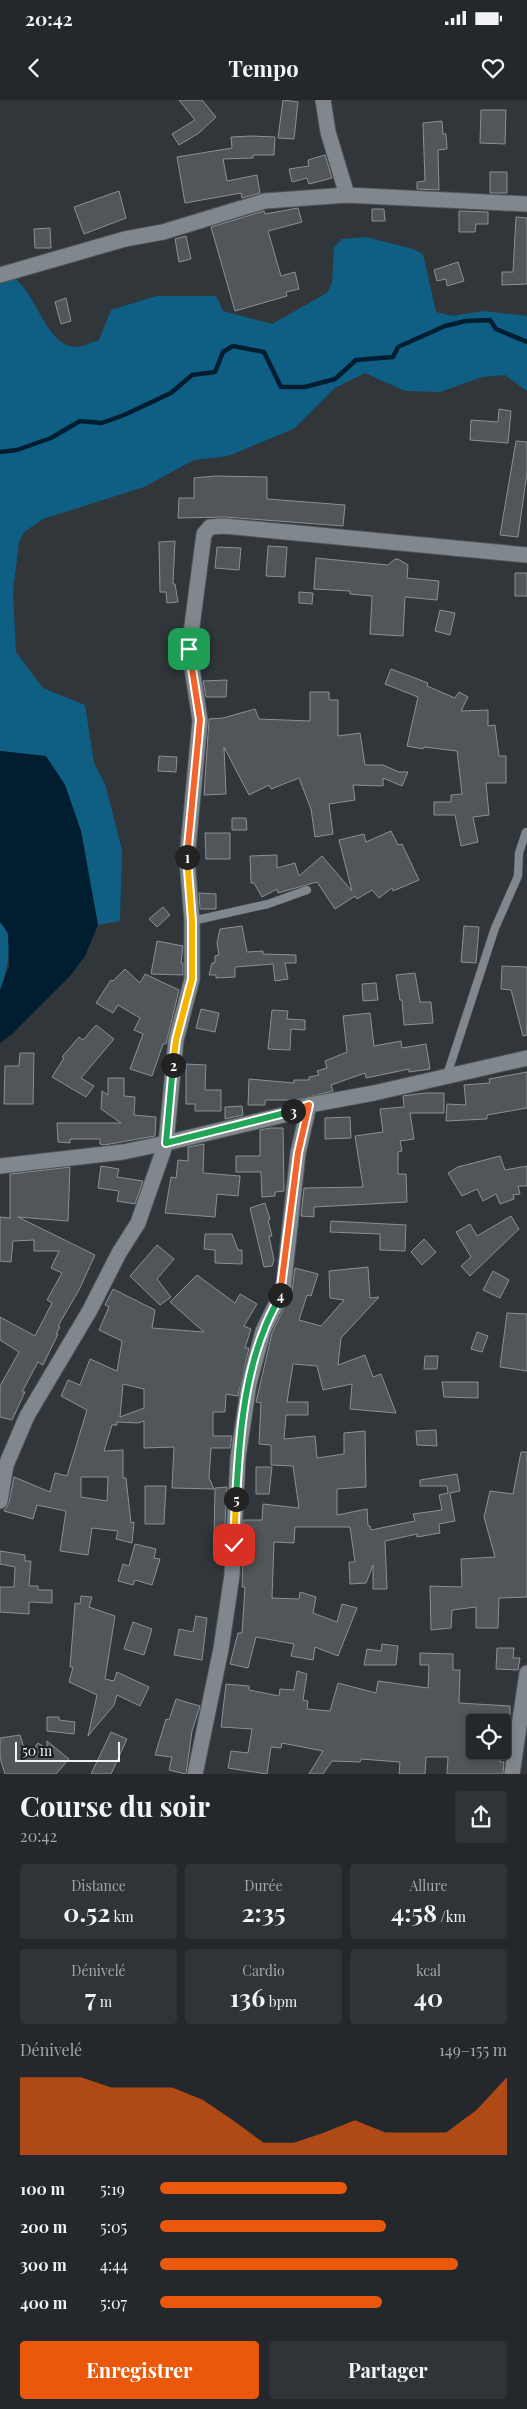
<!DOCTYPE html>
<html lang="fr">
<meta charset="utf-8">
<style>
body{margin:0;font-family:"Playfair Display",serif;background:#303438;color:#f1f3f6;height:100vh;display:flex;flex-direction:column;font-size:19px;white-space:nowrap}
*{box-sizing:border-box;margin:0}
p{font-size:16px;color:#a3a6a9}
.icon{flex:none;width:28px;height:28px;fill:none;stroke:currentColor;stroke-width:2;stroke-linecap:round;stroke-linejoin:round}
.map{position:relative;height:1674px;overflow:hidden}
.details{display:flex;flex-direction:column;background:#24282c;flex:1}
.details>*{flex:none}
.buttons{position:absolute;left:466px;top:1614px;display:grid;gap:10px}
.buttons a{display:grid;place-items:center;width:45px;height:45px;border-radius:5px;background:#24282c;box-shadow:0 2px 8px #0003,0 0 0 1px #414448;font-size:25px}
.scale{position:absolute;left:15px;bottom:12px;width:105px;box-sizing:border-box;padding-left:5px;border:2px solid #eff3f6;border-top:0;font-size:14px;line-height:18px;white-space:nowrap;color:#eff3f6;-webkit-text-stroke:4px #1a1d1f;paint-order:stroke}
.pin{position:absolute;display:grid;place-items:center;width:42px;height:42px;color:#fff;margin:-21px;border-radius:10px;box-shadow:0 2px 8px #0006}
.km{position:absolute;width:25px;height:25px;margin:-12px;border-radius:50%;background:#222;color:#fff;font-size:14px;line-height:25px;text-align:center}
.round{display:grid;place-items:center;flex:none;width:52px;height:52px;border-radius:5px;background:#303438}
.overview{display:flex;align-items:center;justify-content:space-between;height:85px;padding:0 20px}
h1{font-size:28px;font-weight:700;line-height:38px}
.stats{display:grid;grid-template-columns:repeat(3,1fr);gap:8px;height:85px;padding:5px 20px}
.stats div{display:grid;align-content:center;border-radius:5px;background:#303438;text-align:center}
.stats b{font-size:25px;font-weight:700}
.stats small{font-size:14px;font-weight:400}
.stats p{font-size:14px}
.chart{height:140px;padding:10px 20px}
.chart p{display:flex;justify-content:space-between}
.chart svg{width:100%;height:90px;margin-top:5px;fill:#ea580c;opacity:.7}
.primary-button{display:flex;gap:10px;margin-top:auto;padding:10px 20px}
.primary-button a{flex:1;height:58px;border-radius:5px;background:#ea580c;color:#fff;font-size:20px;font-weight:700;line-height:58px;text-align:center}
.primary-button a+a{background:#303438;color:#f1f3f6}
ul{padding:0 20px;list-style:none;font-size:16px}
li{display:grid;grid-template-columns:80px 60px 1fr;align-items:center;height:38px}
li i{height:12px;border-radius:6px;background:#ea580c}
.status{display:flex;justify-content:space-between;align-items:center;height:35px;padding:0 25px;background:#24282c;direction:ltr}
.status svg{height:14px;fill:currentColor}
header{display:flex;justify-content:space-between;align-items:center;height:65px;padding:0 20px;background:#24282c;font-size:22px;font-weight:700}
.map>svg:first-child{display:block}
</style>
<div class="status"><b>20:42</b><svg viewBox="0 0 49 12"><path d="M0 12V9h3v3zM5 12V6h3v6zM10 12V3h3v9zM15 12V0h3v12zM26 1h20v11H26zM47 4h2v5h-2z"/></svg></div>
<header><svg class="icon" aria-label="back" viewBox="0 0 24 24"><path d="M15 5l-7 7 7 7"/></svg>Tempo<svg class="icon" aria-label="heart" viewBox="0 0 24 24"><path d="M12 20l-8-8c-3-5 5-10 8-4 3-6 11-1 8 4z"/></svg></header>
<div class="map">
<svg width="527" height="1674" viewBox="0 0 527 1674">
<rect width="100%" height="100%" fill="#30363a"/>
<path fill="#0f5f85" d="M 366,137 L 413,149 L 423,154 L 436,212 L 453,216 L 483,211 L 527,216 L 527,291 L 505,275 L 482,277 L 440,292 L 405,291 L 365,273 L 335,288 L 295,328 L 284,333 L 228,356 L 194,360 L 144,387 L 43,419 L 24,432 L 19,442 L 13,492 L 16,552 L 43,588 L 85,605 L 94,663 L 105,684 L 122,750 L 120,821 L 98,825 L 81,731 L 65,685 L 46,656 L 0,651 L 0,183 L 14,178 C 37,194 46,246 76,247 C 83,247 92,242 99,240 L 111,210 L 156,196 L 216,196 L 223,211 L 272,224 L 327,193 L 332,183 L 334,147 L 342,139 Z
M 0,822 C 17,836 6,873 0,890 Z"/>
<path fill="#001e2f" d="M 0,651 L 46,656 L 65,685 L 81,731 L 98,825 L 85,856 L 70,876 L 11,935 L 0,943 L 0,890 L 9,866 L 8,833 L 0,822 Z"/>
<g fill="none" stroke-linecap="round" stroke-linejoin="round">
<path stroke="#001e2f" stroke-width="4.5" d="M 0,352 L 17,350 L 51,338 L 80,321 L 102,323 L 124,315 L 171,293 L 192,275 L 215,272 L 223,252 L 233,246 L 264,252 L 281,287 L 305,287 L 335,279 L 356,260 L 393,257 L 398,247 L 445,226 L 466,221 L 490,220 L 496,229 L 527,242"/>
</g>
<path fill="#50565a" stroke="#8a9196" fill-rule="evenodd" d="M 179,0 L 202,0 L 216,17 L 199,33 L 179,45 L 172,34 L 195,20 Z
M 283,0 L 298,2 L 294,39 L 278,38 Z
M 481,10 L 506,10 L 505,44 L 480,43 Z
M 442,21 L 443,34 L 446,34 L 447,49 L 438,50 L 439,90 L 417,89 L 417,82 L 425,81 L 423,23 Z
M 251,36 L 275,37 L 274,55 L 253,55 L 253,58 L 223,59 L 227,81 L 257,75 L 260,93 L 242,98 L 241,93 L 185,103 L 177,57 L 232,48 L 231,37 Z
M 325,55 L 332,78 L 309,84 L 307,78 L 292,82 L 289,69 L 309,66 L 308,60 Z
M 490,72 L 507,72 L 507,93 L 490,93 Z
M 119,91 L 126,118 L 84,134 L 74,107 Z
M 298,108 L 302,122 L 268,131 L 281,176 L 295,172 L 299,189 L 286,192 L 287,196 L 235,211 L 211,127 L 264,111 L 265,114 Z
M 372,109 L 384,109 L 385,121 L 372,121 Z
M 459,111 L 488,112 L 488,124 L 476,124 L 475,132 L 459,132 Z
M 516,117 L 527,118 L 527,184 L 502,185 L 502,172 L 513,172 Z
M 50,128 L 51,148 L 35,148 L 34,129 Z
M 186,136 L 191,159 L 179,162 L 175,139 Z
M 458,162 L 464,181 L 447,186 L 446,179 L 437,181 L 434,170 Z
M 66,198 L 71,221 L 61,224 L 55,202 Z
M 499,309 L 511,311 L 508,343 L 470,340 L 471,320 L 498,322 Z
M 516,341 L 527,342 L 527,373 L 518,437 L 500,435 Z
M 216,376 L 267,377 L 267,399 L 345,405 L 343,426 L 225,417 L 178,418 L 179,398 L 194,398 L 194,378 Z
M 175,441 L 173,484 L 175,484 L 178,502 L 167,503 L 166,492 L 160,492 L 159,442 Z
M 268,446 L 287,447 L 285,477 L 266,476 Z
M 217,447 L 241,448 L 239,470 L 215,468 Z
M 316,458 L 388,465 L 395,459 L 398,459 L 408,465 L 407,478 L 439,481 L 437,500 L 405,497 L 403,536 L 370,534 L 372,496 L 350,494 L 350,491 L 314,489 Z
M 515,473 L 527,473 L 527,496 L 515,496 Z
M 299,492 L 313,493 L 312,504 L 299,503 Z
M 440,510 L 455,513 L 450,535 L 435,531 Z
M 391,569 L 428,583 L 427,586 L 455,598 L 459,592 L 468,597 L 461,611 L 488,610 L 488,626 L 495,625 L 499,656 L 506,656 L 506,683 L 486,683 L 489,715 L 473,717 L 478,742 L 461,746 L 455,715 L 434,715 L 434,702 L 451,702 L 451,695 L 462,694 L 457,651 L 424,647 L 423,649 L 407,646 L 418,597 L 385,584 Z
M 227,580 L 226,597 L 206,597 L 203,581 Z
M 310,592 L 329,592 L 329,600 L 338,600 L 338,636 L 360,633 L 365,665 L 383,665 L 399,672 L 408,672 L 402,686 L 383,678 L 383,686 L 353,685 L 355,700 L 329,704 L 333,734 L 315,737 L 311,709 L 299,678 L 271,689 L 269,685 L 249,695 L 224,647 L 226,694 L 204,695 L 209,619 L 223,618 L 255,609 L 259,619 L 310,621 Z
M 159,656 L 177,657 L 176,672 L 158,671 Z
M 232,718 L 246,718 L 247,730 L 232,730 Z
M 391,731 L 398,745 L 402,744 L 419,780 L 393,791 L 392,788 L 379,798 L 372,790 L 357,799 L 355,796 L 335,809 L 317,782 L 278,793 L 277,789 L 262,797 L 254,783 L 251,783 L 250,756 L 277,755 L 277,768 L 295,763 L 299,776 L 322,756 L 352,791 L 339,740 L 364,734 L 366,742 Z
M 205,733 L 230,733 L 230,759 L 206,759 Z
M 199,793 L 216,794 L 216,809 L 200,809 Z
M 163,807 L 170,815 L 157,827 L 149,819 Z
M 242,826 L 247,852 L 263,851 L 263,854 L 296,855 L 296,863 L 285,863 L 288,879 L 275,881 L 273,864 L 235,867 L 235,877 L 216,878 L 216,875 L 209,875 L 212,863 L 215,863 L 215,856 L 219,855 L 217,843 L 220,829 Z
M 464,826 L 479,827 L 476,863 L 461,862 Z
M 157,841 L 183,846 L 181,863 L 183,863 L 183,875 L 151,874 Z
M 502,866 L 527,867 L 527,935 L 523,936 L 511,890 L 501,889 Z
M 125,869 L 140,883 L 145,874 L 179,890 L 166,944 L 163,944 L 152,976 L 130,969 L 143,934 L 134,930 L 140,918 L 118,905 L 113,913 L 96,903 L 111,880 L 113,881 Z
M 415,873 L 420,902 L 431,902 L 433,923 L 404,925 L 402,900 L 400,900 L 396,875 Z
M 376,883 L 378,900 L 363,901 L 362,884 Z
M 201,909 L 219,913 L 215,932 L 196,928 Z
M 272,910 L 288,911 L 287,919 L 305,920 L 305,930 L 291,929 L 290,950 L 268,949 Z
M 370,913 L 374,946 L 401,941 L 402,948 L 426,944 L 430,969 L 409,972 L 409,969 L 366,978 L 365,973 L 331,985 L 333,991 L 296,1000 L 265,1000 L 265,1005 L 248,1005 L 249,979 L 294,983 L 294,980 L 309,980 L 309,977 L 319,975 L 317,971 L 327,968 L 325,961 L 347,952 L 343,916 Z
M 96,925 L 114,939 L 81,978 L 94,986 L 86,997 L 52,977 L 64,958 L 62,957 L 79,937 L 83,940 Z
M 20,953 L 34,953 L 33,1004 L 4,1004 L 5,966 L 19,966 Z
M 186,964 L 206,965 L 205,990 L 221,990 L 221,1011 L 195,1011 L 195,1004 L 186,1004 Z
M 527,972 L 527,1008 L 487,1015 L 487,1019 L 446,1021 L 447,1004 L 466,1005 L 464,985 L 490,983 L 489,979 Z
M 108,978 L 124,978 L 124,996 L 135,997 L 134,1015 L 156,1017 L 155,1036 L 104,1045 L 100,1044 L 100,1039 L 70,1039 L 70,1043 L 58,1042 L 57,1023 L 121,1023 L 101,1009 L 102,991 L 108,995 Z
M 425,993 L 444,993 L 444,1013 L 410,1013 L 414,1039 L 400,1041 L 402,1051 L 398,1052 L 398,1074 L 406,1074 L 407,1102 L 314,1107 L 314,1117 L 301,1116 L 304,1088 L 363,1087 L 355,1036 L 383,1032 L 380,1009 L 404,1007 L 403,996 Z
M 242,1006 L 243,1015 L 225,1019 L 225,1007 Z
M 350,1017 L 351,1038 L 325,1039 L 325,1018 Z
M 270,1028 L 283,1028 L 284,1091 L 275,1092 L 275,1096 L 262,1097 L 261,1072 L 236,1072 L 236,1056 L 260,1056 L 260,1030 Z
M 204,1044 L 203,1073 L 240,1076 L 238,1096 L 217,1094 L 215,1117 L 165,1113 L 171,1077 L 176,1078 L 178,1060 L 188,1061 L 188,1047 Z
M 500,1056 L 505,1070 L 527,1066 L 527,1086 L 518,1086 L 520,1094 L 513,1095 L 514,1099 L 500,1104 L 496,1094 L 483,1101 L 477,1089 L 462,1096 L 448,1073 L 458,1067 Z
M 101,1066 L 119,1069 L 117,1077 L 143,1081 L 135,1104 L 117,1101 L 119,1091 L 98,1088 Z
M 70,1067 L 68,1121 L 18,1117 L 95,1155 L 79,1190 L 58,1226 L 60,1227 L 56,1234 L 58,1234 L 43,1265 L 38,1262 L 22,1292 L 25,1292 L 12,1320 L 0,1317 L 0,1286 L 19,1252 L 0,1240 L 0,1217 L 35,1236 L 52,1203 L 47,1200 L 62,1173 L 51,1168 L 59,1151 L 34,1151 L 34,1140 L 13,1141 L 11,1162 L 0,1161 L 0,1117 L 10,1118 L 10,1074 Z
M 265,1103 L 270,1119 L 268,1120 L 272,1136 L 269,1136 L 274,1160 L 272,1166 L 264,1167 L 250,1108 Z
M 511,1116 L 519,1129 L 470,1176 L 461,1166 L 471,1157 L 456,1132 L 470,1124 L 477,1136 Z
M 331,1121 L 406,1125 L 405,1151 L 380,1150 L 380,1134 L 330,1132 Z
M 205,1134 L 232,1134 L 238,1150 L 242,1150 L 242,1164 L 215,1163 L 215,1150 L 204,1149 Z
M 424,1139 L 436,1152 L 422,1165 L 411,1152 Z
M 157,1145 L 174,1159 L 157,1179 L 171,1197 L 160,1205 L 130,1176 Z
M 368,1167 L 370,1198 L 379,1197 L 341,1238 L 338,1265 L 365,1255 L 373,1277 L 381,1274 L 396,1313 L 350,1309 L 352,1284 L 323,1290 L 317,1266 L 293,1264 L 287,1302 L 308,1302 L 308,1315 L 286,1315 L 284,1339 L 315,1336 L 317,1358 L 344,1354 L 344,1333 L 365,1331 L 366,1387 L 337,1389 L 337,1415 L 367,1409 L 368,1426 L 370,1426 L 371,1430 L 415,1421 L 413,1414 L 442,1410 L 439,1395 L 448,1393 L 447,1386 L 420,1386 L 420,1380 L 457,1374 L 460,1391 L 450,1393 L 455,1421 L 439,1424 L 440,1433 L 417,1437 L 417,1434 L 385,1441 L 387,1489 L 373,1489 L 373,1465 L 366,1483 L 350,1484 L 349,1462 L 355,1462 L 350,1427 L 295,1427 L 294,1443 L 274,1442 L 272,1498 L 299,1499 L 300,1492 L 316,1497 L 313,1513 L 337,1522 L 342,1504 L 357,1508 L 338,1556 L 315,1547 L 313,1560 L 291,1556 L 294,1544 L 256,1537 L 248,1568 L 230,1564 L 238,1533 L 242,1533 L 245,1487 L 242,1487 L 244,1420 L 262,1420 L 263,1404 L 299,1408 L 293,1366 L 271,1365 L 271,1345 L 259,1344 L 261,1303 L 256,1302 L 272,1233 L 292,1191 L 295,1168 L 318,1174 L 311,1196 L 307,1195 L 299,1220 L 321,1226 L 344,1200 L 330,1198 L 329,1171 Z
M 493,1171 L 509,1180 L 500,1198 L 483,1190 Z
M 197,1175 L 235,1203 L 240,1194 L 257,1204 L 244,1226 L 251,1229 L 245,1248 L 249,1248 L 238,1296 L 226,1294 L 225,1312 L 213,1312 L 213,1336 L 232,1336 L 230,1348 L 211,1348 L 209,1378 L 214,1389 L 172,1388 L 174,1347 L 144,1348 L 144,1321 L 138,1323 L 117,1322 L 117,1325 L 112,1325 L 104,1351 L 123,1350 L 123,1378 L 126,1378 L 131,1423 L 134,1422 L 132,1443 L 116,1439 L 118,1431 L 92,1428 L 88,1455 L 60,1451 L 66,1411 L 37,1405 L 33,1419 L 4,1411 L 9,1403 L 14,1377 L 50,1392 L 55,1373 L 67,1376 L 87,1310 L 61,1296 L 68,1280 L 80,1285 L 90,1259 L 117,1271 L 122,1241 L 99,1230 L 109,1207 L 105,1205 L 113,1189 L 155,1210 L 152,1228 L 204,1232 L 170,1202 ZM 123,1284 L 144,1289 L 144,1308 L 120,1317 ZM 81,1377 L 108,1377 L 107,1401 L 81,1397 Z
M 507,1213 L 527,1214 L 527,1271 L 500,1267 Z
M 477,1232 L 488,1236 L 482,1252 L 471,1249 Z
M 425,1256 L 438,1256 L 437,1269 L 424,1269 Z
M 442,1282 L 478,1282 L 478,1298 L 444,1297 Z
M 436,1330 L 437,1346 L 417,1345 L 416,1331 Z
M 521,1352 L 527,1352 L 527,1497 L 499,1498 L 498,1528 L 476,1528 L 476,1507 L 452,1510 L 451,1528 L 431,1530 L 430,1486 L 462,1487 L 461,1459 L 495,1457 L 484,1417 L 490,1391 L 513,1394 Z
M 256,1367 L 272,1367 L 269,1394 L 256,1394 Z
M 145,1386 L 166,1386 L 164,1424 L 145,1424 Z
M 227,1387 L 224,1440 L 214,1440 L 215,1388 Z
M 135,1444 L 156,1449 L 154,1458 L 160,1459 L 152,1485 L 135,1480 L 133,1485 L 118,1481 L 123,1464 L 129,1466 Z
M 0,1451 L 25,1455 L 25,1461 L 31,1461 L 29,1486 L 38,1486 L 38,1490 L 52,1490 L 52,1503 L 29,1502 L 29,1514 L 0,1512 L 0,1487 L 14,1487 L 15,1467 L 0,1464 Z
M 81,1496 L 92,1497 L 89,1507 L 115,1516 L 105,1579 L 114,1581 L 117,1572 L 149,1587 L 140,1606 L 117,1595 L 114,1605 L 88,1636 L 97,1595 L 69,1582 L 73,1567 L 70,1567 L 75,1503 L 80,1504 Z
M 196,1516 L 207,1518 L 202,1560 L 174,1555 L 179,1529 L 193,1532 Z
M 133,1522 L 152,1529 L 144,1555 L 124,1549 Z
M 382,1544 L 398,1546 L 396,1565 L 364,1565 L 367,1549 L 381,1551 Z
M 497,1548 L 514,1548 L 513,1558 L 520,1558 L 518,1570 L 496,1569 Z
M 420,1553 L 453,1554 L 453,1570 L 460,1570 L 459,1603 L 510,1606 L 510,1622 L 475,1622 L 474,1650 L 501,1650 L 500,1662 L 504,1662 L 503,1674 L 447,1674 L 448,1657 L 426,1657 L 425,1674 L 399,1674 L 400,1662 L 361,1659 L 360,1662 L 332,1661 L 323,1674 L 309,1674 L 323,1651 L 282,1643 L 281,1648 L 271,1647 L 267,1674 L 228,1668 L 231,1651 L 248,1653 L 252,1629 L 221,1627 L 226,1584 L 249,1586 L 249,1590 L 279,1596 L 280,1589 L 294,1590 L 297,1571 L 307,1574 L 303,1600 L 308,1601 L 307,1609 L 330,1611 L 338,1583 L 376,1593 L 378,1581 L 428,1588 L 429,1565 L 420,1565 Z
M 176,1599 L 200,1606 L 192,1631 L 186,1674 L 169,1670 L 172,1657 L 155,1655 L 166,1619 L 169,1620 Z
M 47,1617 L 59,1617 L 59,1620 L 75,1622 L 74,1634 L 47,1631 Z
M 111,1632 L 127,1639 L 111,1674 L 91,1674 Z
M 20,1635 L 27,1658 L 38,1643 L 47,1649 L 47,1641 L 69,1659 L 56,1674 L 5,1674 L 0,1658 L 0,1638 Z"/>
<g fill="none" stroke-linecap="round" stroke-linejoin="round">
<defs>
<path id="service" d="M 192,821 L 268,804 L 307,790
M 447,975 L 495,828 L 518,776 L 519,753 L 526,732"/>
<path id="minor" d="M 323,0 L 328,32 L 347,95
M 0,175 L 125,139 L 163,132 L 265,101 L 347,95 L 527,104
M 0,1066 L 123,1052 L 166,1043 L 283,1015 L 309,1005 L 374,993 L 527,958
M 0,1401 L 6,1365 L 27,1316 L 90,1210 L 119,1153 L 138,1123 L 166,1043 L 176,940 L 192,879 L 192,821 L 187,759 L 200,620 L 189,549 L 204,434 L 210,427 L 224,426 L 527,455
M 195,1674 L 221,1549 L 232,1475 L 238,1357 L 249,1284 L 263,1231 L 283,1190 L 298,1053 L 309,1005
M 512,1674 L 527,1573"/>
</defs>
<use href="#service" stroke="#505558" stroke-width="9"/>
<use href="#minor" stroke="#505558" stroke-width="17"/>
<use href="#service" stroke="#81888d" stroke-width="8"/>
<use href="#minor" stroke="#81888d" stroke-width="15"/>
</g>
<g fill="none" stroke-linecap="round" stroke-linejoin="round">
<defs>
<path id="split-1" d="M 187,757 L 200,620 L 189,549"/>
<path id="split-2" d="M 173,965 L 176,940 L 192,879 L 192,821 L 187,757"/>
<path id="split-3" d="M 173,965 L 166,1043 L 293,1011"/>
<path id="split-4" d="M 280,1195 L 298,1053 L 309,1005 L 293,1011"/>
<path id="split-5" d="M 236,1399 C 239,1344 243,1282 264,1230 C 268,1218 275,1207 280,1195"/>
<path id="split-6" d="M 234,1445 L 236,1399"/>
</defs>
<use href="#split-1" stroke="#fff" stroke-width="10"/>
<use href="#split-2" stroke="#fff" stroke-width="10"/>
<use href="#split-3" stroke="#fff" stroke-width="10"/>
<use href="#split-4" stroke="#fff" stroke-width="10"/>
<use href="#split-5" stroke="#fff" stroke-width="10"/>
<use href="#split-6" stroke="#fff" stroke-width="10"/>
<use href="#split-1" stroke="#f0652b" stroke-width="6"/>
<use href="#split-2" stroke="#f5b400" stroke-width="6"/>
<use href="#split-3" stroke="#22a559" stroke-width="6"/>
<use href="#split-4" stroke="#f0652b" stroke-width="6"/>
<use href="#split-5" stroke="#22a559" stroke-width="6"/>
<use href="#split-6" stroke="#f5b400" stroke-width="6"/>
</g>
</svg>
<div class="buttons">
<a><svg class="icon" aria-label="locate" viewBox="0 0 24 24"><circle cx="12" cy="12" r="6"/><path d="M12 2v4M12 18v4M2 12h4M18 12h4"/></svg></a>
</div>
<div class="scale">50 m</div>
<div class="pin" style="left:189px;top:549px;background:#1e9e55"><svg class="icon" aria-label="arrive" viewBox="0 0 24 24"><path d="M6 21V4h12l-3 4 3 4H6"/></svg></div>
<div class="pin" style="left:234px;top:1445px;background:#d93025"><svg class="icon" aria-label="check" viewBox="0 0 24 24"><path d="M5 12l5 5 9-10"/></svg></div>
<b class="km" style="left:187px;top:757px">1</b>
<b class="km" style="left:173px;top:965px">2</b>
<b class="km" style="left:293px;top:1011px">3</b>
<b class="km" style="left:280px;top:1195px">4</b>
<b class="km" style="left:236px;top:1399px">5</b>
</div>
<section class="details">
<div class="overview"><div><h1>Course du soir</h1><p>20:42</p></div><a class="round"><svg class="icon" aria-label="share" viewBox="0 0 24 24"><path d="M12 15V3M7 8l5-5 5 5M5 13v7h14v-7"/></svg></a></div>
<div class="stats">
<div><p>Distance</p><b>0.52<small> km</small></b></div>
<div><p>Durée</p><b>2:35</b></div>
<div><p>Allure</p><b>4:58<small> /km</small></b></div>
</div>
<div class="stats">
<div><p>Dénivelé</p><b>7<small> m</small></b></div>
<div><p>Cardio</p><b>136<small> bpm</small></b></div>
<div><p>kcal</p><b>40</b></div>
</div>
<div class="chart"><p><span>Dénivelé</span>149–155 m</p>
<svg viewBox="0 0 160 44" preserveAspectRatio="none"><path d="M0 44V6L10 6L20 6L30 11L40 11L50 11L60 17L70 27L80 38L90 38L100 33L110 27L120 33L130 33L140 33L150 22L160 6V44z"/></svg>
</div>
<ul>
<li><b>100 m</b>5:19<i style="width:54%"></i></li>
<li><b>200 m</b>5:05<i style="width:65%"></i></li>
<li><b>300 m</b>4:44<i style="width:86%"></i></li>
<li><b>400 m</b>5:07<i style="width:64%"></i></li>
</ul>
<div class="primary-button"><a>Enregistrer</a><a>Partager</a></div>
</section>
